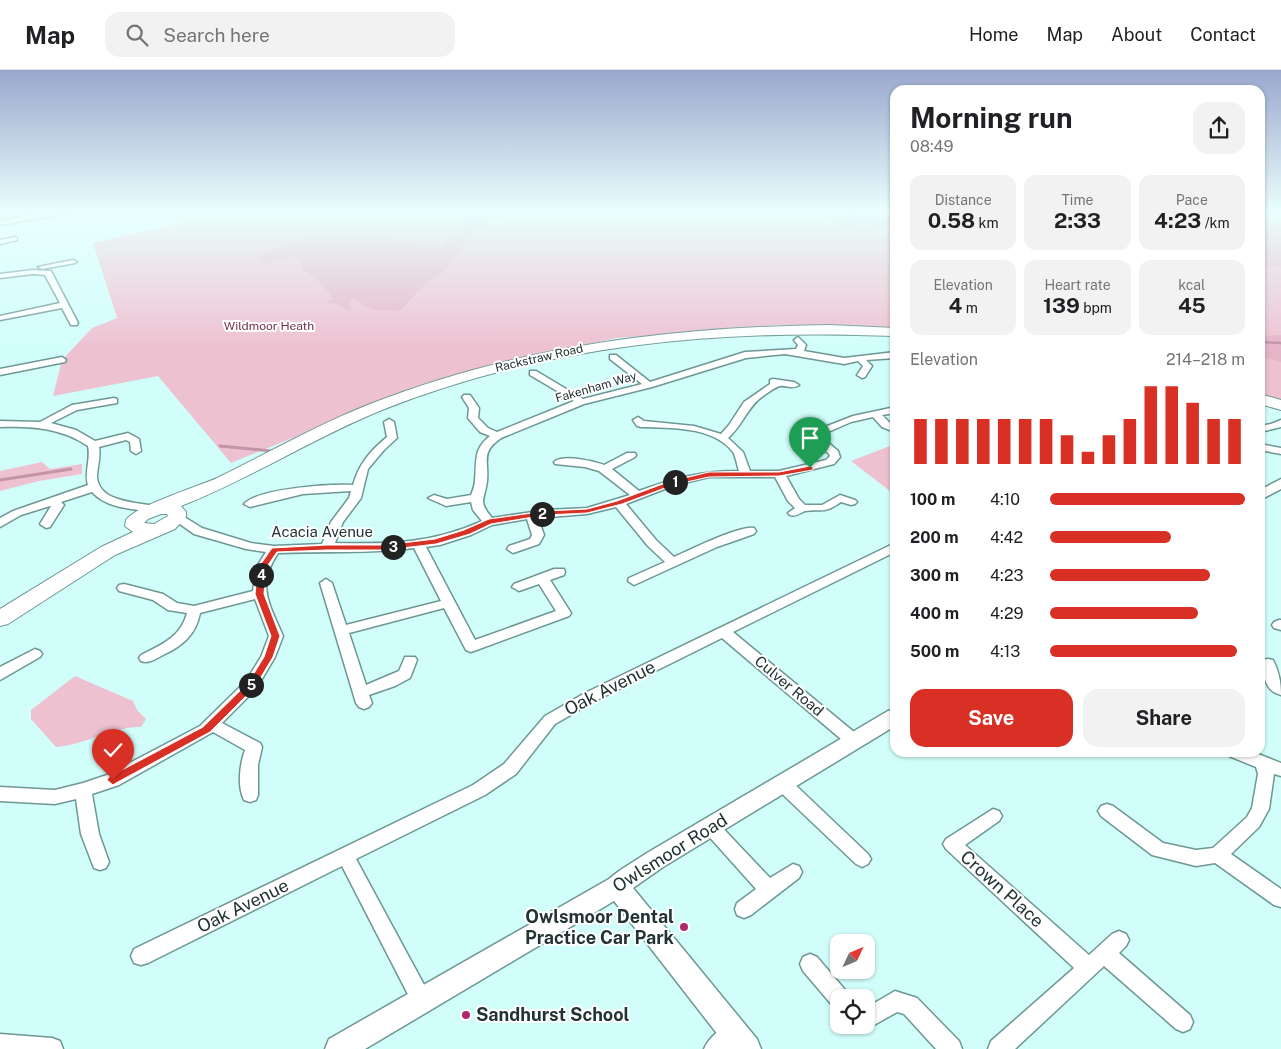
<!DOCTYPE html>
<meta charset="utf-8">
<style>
body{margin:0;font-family:"Public Sans",sans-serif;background:#f2f2f2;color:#202124;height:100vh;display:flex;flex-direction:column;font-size:19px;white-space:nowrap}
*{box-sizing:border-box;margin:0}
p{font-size:16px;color:#757577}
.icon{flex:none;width:28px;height:28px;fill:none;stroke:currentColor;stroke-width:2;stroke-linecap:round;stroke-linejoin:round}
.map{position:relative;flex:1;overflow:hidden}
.panel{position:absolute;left:890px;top:15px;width:375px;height:672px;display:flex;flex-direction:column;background:#fff;border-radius:15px;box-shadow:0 1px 4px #0004}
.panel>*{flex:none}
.needle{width:32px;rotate:46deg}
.controls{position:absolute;left:830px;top:864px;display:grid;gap:10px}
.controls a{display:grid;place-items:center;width:45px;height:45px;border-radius:10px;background:#fff;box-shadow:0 1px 4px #0004;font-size:25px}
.pin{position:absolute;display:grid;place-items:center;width:42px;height:42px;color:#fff;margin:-51px -21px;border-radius:50% 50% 50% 0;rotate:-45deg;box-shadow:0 0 5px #0007}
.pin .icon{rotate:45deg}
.km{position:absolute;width:25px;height:25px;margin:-12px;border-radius:50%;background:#222;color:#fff;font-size:14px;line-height:25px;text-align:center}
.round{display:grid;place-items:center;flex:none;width:52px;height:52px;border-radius:15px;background:#f2f2f2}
.summary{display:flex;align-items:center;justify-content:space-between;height:85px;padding:0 20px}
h1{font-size:28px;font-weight:700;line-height:38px}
.metrics{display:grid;grid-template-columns:repeat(3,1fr);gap:8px;height:85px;padding:5px 20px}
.metrics div{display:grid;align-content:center;border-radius:12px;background:#f2f2f2;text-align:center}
.metrics b{font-size:21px;font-weight:700}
.metrics small{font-size:14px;font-weight:400}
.metrics p{font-size:14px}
.chart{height:140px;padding:10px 20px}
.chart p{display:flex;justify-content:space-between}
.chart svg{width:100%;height:90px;margin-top:5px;stroke:#d93025;stroke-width:6}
.action{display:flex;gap:10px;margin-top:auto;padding:10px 20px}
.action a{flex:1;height:58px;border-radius:15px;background:#d93025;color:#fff;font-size:20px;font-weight:700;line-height:58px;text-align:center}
.action a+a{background:#f2f2f2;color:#202124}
ul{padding:0 20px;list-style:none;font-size:16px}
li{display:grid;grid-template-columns:80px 60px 1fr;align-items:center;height:38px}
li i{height:12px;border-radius:6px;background:#d93025}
header{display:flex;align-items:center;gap:30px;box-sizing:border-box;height:70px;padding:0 25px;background:#fff;border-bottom:1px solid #e0e0e0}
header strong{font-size:24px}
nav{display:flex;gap:28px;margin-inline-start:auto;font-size:18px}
.search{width:350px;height:45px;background:#f2f2f2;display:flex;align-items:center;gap:12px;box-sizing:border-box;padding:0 18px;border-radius:15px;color:#757577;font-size:19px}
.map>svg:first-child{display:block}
</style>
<header>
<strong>Map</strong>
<div class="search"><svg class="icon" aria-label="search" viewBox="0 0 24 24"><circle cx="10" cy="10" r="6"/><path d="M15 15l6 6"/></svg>Search here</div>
<nav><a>Home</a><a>Map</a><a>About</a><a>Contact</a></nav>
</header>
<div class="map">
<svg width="1281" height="979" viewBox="0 0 1281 979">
<rect width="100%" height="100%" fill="#d1fefb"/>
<path fill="#eec1d1" d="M 176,141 L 895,141 L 895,258 L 778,255 L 618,268 L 523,287 L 425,314 L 231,393 L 158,306 L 53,326 L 62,290 L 92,258 L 117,248 L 93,173 L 178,154 Z
M 1260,177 L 1281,182 L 1281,330 L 1260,323 Z
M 895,374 L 895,425 L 851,391 Z
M 42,392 L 50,399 L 82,394 L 82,404 L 39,411 L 0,421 L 0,401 Z
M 75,606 L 133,631 L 137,640 L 146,649 L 141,657 C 115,656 85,675 56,677 L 31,649 L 31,640 Z"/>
<path fill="#e6b4c7" d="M 471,141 L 526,141 L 527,143 L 491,150 L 470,165 L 446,199 L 438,206 L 428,211 L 400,241 L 375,240 L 367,237 L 355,229 L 351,230 L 349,234 L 352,237 L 348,240 L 337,234 L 325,232 L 334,229 L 320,212 L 304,201 L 300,190 L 289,187 L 262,195 L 257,187 L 307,169 L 366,161 L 408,174 L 442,178 L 464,157 L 462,147 L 470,145 Z
M 670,141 L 766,141 L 769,143 L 751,146 Z
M 828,141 L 875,141 L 884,149 L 895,152 L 895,158 C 868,149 842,163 818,144 Z
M 1260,145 L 1281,149 L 1281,197 L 1260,195 Z
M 1281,265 L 1281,292 L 1260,286 L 1260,266 Z"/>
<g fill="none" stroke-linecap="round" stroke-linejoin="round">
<path stroke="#c493a5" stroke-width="2" d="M 847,155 L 854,143"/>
<path stroke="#c493a5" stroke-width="2.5" d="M 1260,272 L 1281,273"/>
<path stroke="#c493a5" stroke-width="3" d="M 220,376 L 271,381
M 0,410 L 71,399"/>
<defs>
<path id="minor" d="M 0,141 L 7,141 L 0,143 Z
M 15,167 L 17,168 L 17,170 L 0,174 L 0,170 Z
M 73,190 L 77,192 L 75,193 L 42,199 L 38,197 Z
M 33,200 L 51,201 L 78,253 L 77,255 L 71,255 L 62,238 L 0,250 L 0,246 L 60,233 L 45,205 L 33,204 L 0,208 L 0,204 Z
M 798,267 L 806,275 L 804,281 L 844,288 L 895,282 L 895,288 L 866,290 L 872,296 L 865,307 L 862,308 L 857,305 L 863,296 L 858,291 L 844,294 L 785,284 L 746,288 L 652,317 L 584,334 L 501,368 C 480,383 489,390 487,411 C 485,430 477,430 492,448 L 546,440 L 587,438 L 630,425 L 599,401 L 585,397 L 555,394 L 554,392 C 563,384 593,391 604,395 L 627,383 L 635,383 L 636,385 L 635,387 L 612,399 L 639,421 C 674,408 701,401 739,401 C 737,395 736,387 733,382 C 713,356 670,358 641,357 L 637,356 L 633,350 L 638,347 L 644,351 L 694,356 L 721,364 L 729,355 L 744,332 L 770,314 L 770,310 L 773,309 L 794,312 L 799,315 C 792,320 787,315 780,316 C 775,317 768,323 763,326 C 747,337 743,355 728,368 L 743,382 L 750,401 L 779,401 L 826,390 L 830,386 L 829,384 L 815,371 L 817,360 L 853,346 L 895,337 L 895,343 L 882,345 L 890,353 L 895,355 L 895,362 L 882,357 L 873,347 L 851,352 L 826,363 L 825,370 L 838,381 L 840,387 L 834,394 L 786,406 L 799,429 L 805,435 L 822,435 L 840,425 L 855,430 L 857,432 L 855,434 L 851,435 L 841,432 C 822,445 824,438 805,441 C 799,443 797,447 790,445 L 788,443 L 795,438 L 788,431 L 775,407 L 709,407 L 675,415 L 626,434 L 656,470 L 674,487 C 690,480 740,455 754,458 L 756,461 L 754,464 L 717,477 L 634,515 L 628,511 L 629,508 L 665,492 L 648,476 L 616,437 L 587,444 L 538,448 L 544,465 L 539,474 L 513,483 L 507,479 L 509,476 L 530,469 L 532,465 L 527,449 L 492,455 L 471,465 L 440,475 L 426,477 L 475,570 L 556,541 L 539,514 L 519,521 L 512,517 L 514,514 L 554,499 L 564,499 L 565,502 L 564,505 L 550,510 L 571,543 L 569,546 L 471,582 L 466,580 L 444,538 L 349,563 L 366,615 L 399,601 L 405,587 L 415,587 L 417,590 L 410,608 L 395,616 L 369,625 L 372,633 L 369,637 L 364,639 L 359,637 L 356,633 L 320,513 L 326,509 L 332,513 L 346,555 L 441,531 L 414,478 C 369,484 323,481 278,483 C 256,516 269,533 283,566 L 275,587 L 256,619 L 222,653 L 260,673 L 262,677 L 258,695 L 258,725 L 256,730 L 250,732 L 244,730 C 237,716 240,694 245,680 L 213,662 L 119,715 L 92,724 L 99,764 L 109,792 L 106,798 L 100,800 L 94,798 L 81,764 L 76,729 L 55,734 L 0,731 L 0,717 L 55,720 L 83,713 L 107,705 L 200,656 L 246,611 L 261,587 L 269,566 L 255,529 L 200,543 C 196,565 182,576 163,585 C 155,589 149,594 141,591 L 139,588 L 141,585 C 161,575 181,567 187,543 L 168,540 L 153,530 L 119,521 L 117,518 L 119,515 L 124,514 L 163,524 L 177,533 L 194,536 L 253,521 L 256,498 L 266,482 L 246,479 L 194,464 L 173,449 L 171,447 L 173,445 L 181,445 L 202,458 L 251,473 L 274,476 L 322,474 L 331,452 L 349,428 L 351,421 L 303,424 L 250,437 L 244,434 C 259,418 331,414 353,415 C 359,394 370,381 387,367 L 384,352 L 389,349 L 394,352 L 397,368 L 384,380 L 368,399 L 361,428 L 343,452 L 335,473 C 390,474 430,474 482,451 L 473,440 L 471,432 L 446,436 L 428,428 L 434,425 L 447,429 L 471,425 C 473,420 475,415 475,410 C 477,391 473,379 490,366 L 480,362 L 468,348 L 469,338 L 462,327 L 464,325 L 470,325 L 479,338 L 478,348 L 488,358 L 497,362 L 574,331 L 530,305 L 530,301 L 536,301 L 583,329 L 642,314 L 610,289 L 610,285 L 616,285 L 650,312 L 745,282 L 796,279 L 798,275 L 794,270 Z
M 62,287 L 66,290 L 65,292 L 0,305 L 0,299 Z
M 114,328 L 117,329 L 117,333 L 77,340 L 51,353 L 76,360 L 95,371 L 128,363 L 139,369 L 141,381 L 136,384 L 131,381 L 130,372 L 126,370 L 99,377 C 101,388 97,397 97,407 C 99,434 141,432 159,437 L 161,439 L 159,441 L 155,442 C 134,439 107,439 92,422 L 61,432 L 64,435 L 50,457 L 46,458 L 40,454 L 51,436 L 50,436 L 21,445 L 0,457 L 0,448 L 13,441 L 88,415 C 84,402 91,390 88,376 C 61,358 32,356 0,357 L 0,351 L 40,352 L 72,335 Z
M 1281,350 L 1281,357 L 1260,362 L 1260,356 L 1271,354 Z
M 1260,374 L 1281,378 L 1281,384 L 1260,380 Z
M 895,473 L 895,482 L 733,562 L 860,667 L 862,671 L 860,675 L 854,677 L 848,675 L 722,568 L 595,631 L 555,654 L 516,704 L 485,725 L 356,789 L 429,924 L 432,931 L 429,938 L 422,941 L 415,938 L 342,796 L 148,893 L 141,895 L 134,893 L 131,886 L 134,879 L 473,715 L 504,694 L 545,646 L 585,623 Z
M 1279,550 L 1281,550 L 1281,560 L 1274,558 L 1272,555 L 1274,552 Z
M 35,579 L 40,581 L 42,584 L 40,587 L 0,610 L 0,597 Z
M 1268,589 L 1273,590 C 1279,601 1281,613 1281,625 C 1265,621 1265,608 1261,594 L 1263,590 Z
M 1227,682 L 1253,682 L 1281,693 L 1281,706 L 1274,704 L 1269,739 L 1259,757 L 1231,784 L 1281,819 L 1281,837 L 1274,835 L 1215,793 L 1196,796 L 1152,785 L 1101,746 L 1098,741 L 1101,736 L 1107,734 L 1113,736 L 1163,773 L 1196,780 L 1213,778 L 1247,747 L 1252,738 L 1258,704 L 1256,697 L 1229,686 Z
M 783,707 L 789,709 L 868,784 L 871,789 L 868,794 L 862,797 L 856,794 L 777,719 L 775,714 L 777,709 Z
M 993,739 L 999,741 L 1002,746 L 999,751 L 965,775 L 1089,885 L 1112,864 L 1119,861 L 1126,864 L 1129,870 L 1126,876 L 1119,883 L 1190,945 L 1193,952 L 1190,959 L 1183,962 L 1176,959 L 1104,896 L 1015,979 L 988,979 L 991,971 L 1074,898 L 946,779 L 943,774 L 946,769 Z
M 711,750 L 717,752 L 770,808 L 793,794 L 799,796 L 802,802 L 799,808 L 751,845 L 744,848 L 737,845 L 735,839 L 737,833 L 756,819 L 705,762 L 702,757 L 705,752 Z
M 810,884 L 817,887 L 846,921 L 849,928 L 839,928 L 839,938 L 832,935 L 803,901 L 800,894 L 803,887 Z
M 895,921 L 917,928 L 959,971 L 962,979 L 936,979 L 904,944 L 897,942 L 874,955 L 863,955 L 866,955 L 866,936 L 871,935 Z
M 734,952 L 741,956 L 745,963 L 741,970 L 731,979 L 704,979 C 709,967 722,957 734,952 Z
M 0,964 L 52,968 L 60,971 L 63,979 L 0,979 Z"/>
<path id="tertiary" d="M 54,141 L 72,141 L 68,143 L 0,155 L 0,151 Z
M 1281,409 L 1281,419 L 1260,430 L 1260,420 Z
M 895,639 L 895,656 L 663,797 L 633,818 L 757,969 L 761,979 L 729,979 L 614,831 L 365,979 L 325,979 L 329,969 L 609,809 L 619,801 L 647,783 L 888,641 Z"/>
<path id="primary" d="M 829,255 L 895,258 L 895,266 C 717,259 549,274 382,340 C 313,368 250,409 181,436 L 186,442 L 186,447 L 175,459 L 115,485 L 8,554 L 0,556 L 0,539 L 101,477 L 133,462 L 125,456 L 126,450 C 135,436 197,417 217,408 C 268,383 317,355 370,334 C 518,276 671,257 829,255 ZM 161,444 L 167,444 L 168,446 L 154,454 L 144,453 L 148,449 Z
M 1260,324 L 1281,330 L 1281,340 L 1260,334 Z"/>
</defs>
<use href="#minor" stroke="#6d9794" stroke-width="3"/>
<use href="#tertiary" stroke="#6d9794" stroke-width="3"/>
<use href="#primary" stroke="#6d9794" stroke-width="2"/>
<use href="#minor" fill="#fff" fill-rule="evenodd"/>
<use href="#tertiary" fill="#fff" fill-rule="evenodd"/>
<use href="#primary" fill="#fff" fill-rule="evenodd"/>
</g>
<linearGradient id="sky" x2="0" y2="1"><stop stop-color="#99a7cd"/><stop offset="0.51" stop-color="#eafffd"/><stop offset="1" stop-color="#eafffd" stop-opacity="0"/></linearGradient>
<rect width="1281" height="278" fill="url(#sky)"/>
<path fill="#d93025" stroke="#fff" d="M 810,396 L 813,397 L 813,400 L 779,406 L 709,407 L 673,415 L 622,434 L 587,443 L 546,445 L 491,454 L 470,464 L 436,474 L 385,480 L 327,480 L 277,482 L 266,498 L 264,524 L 280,566 L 273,587 L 255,617 L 210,662 L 116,713 L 113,715 L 107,710 L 109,707 L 203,657 L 248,613 L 264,587 L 271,566 L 255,524 L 258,498 L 272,478 L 327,475 L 385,475 L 435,469 L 464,460 L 489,449 L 546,441 L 587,439 L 617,431 L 668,412 L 709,402 L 779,402 Z"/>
<g fill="#b0296e" stroke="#fff" stroke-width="2">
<circle cx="684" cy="857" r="5"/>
<circle cx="466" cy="945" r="5"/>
</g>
<g text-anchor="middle" stroke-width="4" stroke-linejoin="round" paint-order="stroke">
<g font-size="12" fill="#6f314c" stroke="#fff">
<text x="269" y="260">Wildmoor Heath</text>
</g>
<g font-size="12" fill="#213332" stroke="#fff">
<text transform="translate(539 288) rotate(-13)" y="4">Rackstraw Road</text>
<text transform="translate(596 317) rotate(-16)" y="4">Fakenham Way</text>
</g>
<g font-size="15" fill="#213332" stroke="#fff">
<text x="322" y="467">Acacia Avenue</text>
<text transform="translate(789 616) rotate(40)" y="5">Culver Road</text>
</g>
<g font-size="18" fill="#213332" stroke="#fff">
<text transform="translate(610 618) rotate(-27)" y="6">Oak Avenue</text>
<text transform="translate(670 783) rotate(-32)" y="6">Owlsmoor Road</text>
<text transform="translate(1002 819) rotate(42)" y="6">Crown Place</text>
<text transform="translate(243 836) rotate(-26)" y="6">Oak Avenue</text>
</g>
<g font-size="18" font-weight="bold" fill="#213332" stroke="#fff" text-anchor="end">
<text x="674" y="853">Owlsmoor Dental<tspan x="674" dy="21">Practice Car Park</tspan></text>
<text x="476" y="951" text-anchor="start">Sandhurst School</text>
</g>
</g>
</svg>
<div class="controls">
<a><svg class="needle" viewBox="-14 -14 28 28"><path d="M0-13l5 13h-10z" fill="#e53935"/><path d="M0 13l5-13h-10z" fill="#757577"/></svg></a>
<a><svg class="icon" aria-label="locate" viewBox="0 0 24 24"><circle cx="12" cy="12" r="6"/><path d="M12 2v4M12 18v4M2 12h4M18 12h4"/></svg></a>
</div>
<div class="pin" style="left:810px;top:398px;background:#1e9e55"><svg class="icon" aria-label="arrive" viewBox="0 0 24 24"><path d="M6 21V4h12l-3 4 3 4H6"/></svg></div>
<div class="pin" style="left:113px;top:710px;background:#d93025"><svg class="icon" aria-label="check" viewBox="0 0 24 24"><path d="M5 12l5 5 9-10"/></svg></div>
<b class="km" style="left:675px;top:412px">1</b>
<b class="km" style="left:542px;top:444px">2</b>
<b class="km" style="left:393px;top:477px">3</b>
<b class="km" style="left:261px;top:505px">4</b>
<b class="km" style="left:251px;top:615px">5</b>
<section class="panel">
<div class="summary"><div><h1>Morning run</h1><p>08:49</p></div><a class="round"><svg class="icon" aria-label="share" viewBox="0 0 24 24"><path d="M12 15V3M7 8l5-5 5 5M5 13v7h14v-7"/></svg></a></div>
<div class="metrics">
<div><p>Distance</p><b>0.58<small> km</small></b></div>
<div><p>Time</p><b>2:33</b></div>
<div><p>Pace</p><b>4:23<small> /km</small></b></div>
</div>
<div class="metrics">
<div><p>Elevation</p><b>4<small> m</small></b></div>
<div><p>Heart rate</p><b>139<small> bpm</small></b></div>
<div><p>kcal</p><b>45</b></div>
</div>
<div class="chart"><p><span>Elevation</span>214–218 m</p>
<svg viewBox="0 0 160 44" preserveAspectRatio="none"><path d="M5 44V22M15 44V22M25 44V22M35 44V22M45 44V22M55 44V22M65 44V22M75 44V30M85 44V38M95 44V30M105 44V22M115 44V6M125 44V6M135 44V14M145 44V22M155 44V22"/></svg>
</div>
<ul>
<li><b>100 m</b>4:10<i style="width:100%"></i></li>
<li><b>200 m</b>4:42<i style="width:62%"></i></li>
<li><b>300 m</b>4:23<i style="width:82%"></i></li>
<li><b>400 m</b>4:29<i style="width:76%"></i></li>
<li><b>500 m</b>4:13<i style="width:96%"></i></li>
</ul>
<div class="action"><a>Save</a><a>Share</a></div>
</section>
</div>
